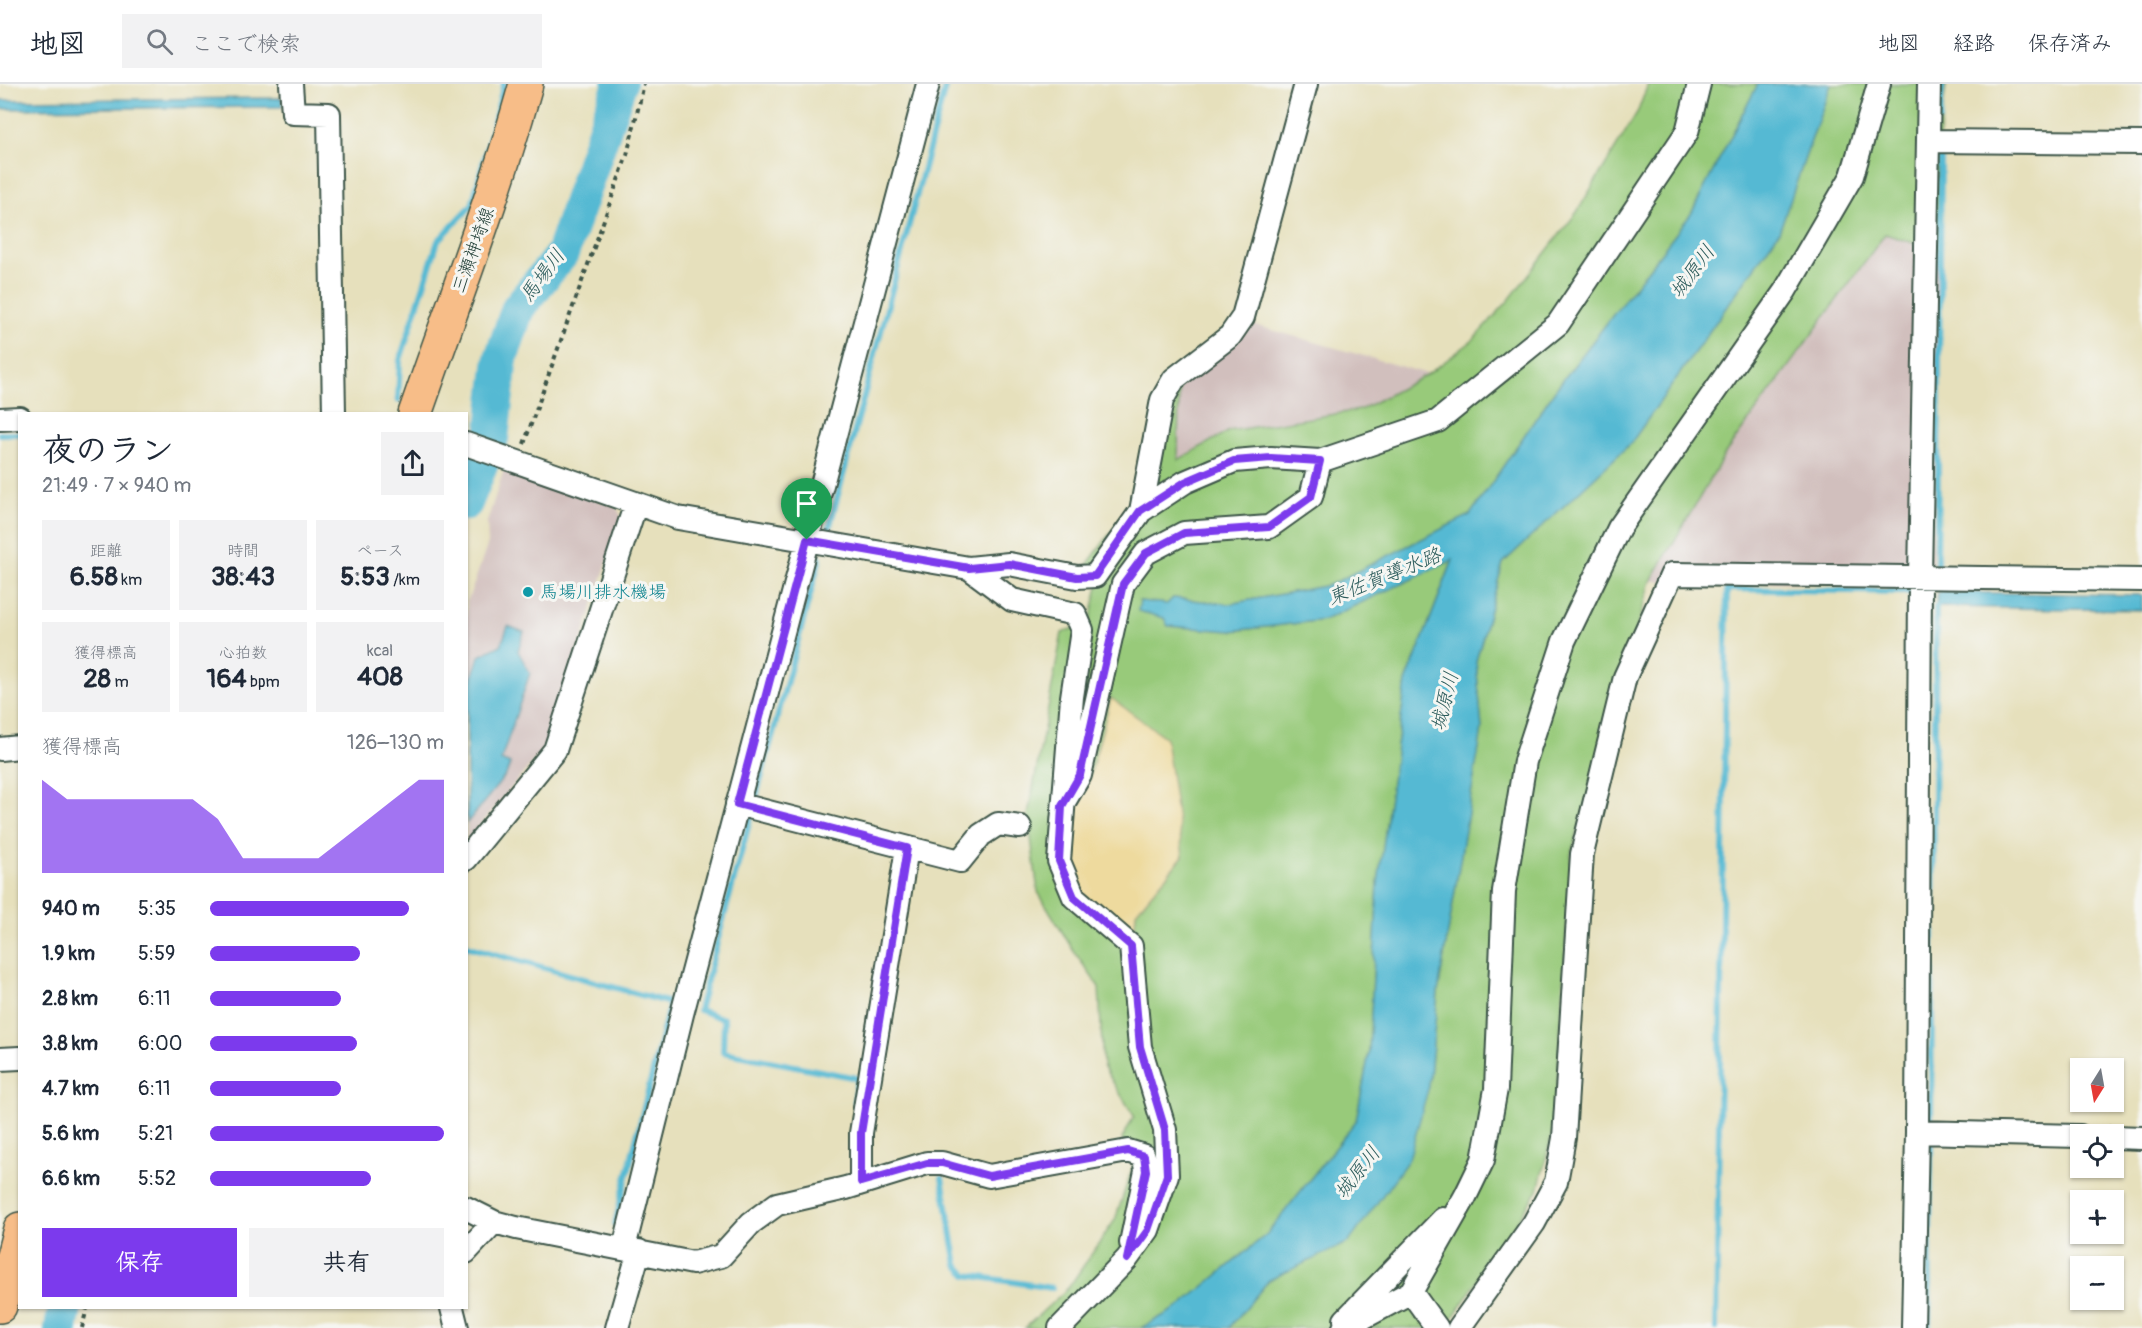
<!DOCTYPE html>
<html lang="ja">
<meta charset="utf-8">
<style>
body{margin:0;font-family:Pangolin,"Klee One",sans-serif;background:#f2f2f3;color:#1f2937;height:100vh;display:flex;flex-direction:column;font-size:22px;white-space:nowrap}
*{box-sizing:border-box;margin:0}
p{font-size:20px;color:#747a83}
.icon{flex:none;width:33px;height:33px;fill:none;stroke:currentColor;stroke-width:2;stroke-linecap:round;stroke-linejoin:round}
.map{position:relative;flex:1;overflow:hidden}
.panel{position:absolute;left:18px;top:328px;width:450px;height:897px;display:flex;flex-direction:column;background:#fff;border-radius:0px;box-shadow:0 2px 4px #0004}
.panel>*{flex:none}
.needle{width:39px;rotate:191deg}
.controls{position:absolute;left:2070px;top:974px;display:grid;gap:12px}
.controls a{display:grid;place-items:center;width:54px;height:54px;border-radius:0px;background:#fff;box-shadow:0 2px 4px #0004;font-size:30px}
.pin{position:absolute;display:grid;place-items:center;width:51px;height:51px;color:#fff;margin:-62px -26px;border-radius:50% 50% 50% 0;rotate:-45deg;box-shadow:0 0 6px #0007}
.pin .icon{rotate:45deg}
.round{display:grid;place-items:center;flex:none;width:63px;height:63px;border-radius:0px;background:#f2f2f3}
.head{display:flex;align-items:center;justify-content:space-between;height:102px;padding:0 24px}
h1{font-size:33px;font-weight:800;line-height:45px}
.figures{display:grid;grid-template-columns:repeat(3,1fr);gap:9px;height:102px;padding:6px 24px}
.figures div{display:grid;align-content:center;border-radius:0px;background:#f2f2f3;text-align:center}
.figures b{font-size:26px;font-weight:800}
.figures small{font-size:16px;font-weight:400}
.figures p{font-size:16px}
.chart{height:168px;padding:12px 24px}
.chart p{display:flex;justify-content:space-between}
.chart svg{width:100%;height:108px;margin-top:6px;fill:#7c3aed;opacity:.7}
.cta{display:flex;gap:12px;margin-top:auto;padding:12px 24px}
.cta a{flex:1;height:69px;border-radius:0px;background:#7c3aed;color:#fff;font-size:24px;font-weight:800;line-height:69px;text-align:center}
.cta a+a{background:#f2f2f3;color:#1f2937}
ul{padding:0 24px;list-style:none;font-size:20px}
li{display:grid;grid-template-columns:96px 72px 1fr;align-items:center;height:45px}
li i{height:15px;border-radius:8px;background:#7c3aed}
header{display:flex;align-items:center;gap:36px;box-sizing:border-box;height:84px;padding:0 30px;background:#fff;border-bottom:2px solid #e0e1e3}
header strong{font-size:28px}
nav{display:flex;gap:33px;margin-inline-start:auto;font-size:21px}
.search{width:420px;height:54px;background:#f2f2f3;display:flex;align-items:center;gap:15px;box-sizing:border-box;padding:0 21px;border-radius:0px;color:#747a83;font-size:22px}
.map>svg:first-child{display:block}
</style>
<header>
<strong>地図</strong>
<div class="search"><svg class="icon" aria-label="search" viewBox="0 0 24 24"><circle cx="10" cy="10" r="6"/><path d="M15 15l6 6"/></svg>ここで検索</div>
<nav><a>地図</a><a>経路</a><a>保存済み</a></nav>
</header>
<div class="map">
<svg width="2142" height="1244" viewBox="0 0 2142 1244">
<rect width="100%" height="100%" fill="#f6f6f2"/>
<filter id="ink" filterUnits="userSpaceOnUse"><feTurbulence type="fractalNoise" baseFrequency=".0167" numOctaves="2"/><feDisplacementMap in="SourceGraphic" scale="12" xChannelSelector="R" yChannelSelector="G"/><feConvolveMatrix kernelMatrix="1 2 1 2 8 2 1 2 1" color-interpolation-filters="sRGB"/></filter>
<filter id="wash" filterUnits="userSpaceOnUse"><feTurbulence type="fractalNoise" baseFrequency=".008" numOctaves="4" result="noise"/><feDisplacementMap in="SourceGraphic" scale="24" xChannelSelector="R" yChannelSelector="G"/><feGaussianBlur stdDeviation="1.35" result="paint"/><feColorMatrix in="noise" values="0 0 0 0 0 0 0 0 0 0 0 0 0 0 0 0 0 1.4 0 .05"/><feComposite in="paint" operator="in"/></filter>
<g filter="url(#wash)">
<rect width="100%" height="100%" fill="#e6e0bc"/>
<path fill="#d1bfbd" d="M 1885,150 L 1938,167 L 1932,500 L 1651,497 L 1726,368 Z
M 1254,241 L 1428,290 L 1360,326 L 1229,347 L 1177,376 L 1179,304 Z
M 504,385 L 616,422 L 622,434 L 546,662 L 467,757 L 467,516 L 470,511 L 488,459 L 487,438 Z"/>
<path fill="#98ca7a" stroke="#5c8457" stroke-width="1.5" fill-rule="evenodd" d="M 1648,0 L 1758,0 L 1691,130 L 1556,305 L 1470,431 L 1330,501 L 1229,520 L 1173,514 L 1167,520 L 1140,517 L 1164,534 L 1168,542 L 1231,547 L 1324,536 L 1453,475 L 1406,598 L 1378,799 L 1369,969 L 1356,1037 L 1267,1150 L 1179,1223 L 1141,1244 L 1025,1244 L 1069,1203 L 1115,1136 L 1134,1079 L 1122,1055 L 1134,1032 L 1103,982 L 1099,903 L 1073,866 L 1038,808 L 1028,731 L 1062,549 L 1090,537 L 1100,494 L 1087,481 L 1136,414 L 1160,303 L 1179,304 L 1178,376 L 1229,347 L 1360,326 L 1428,290 L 1472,257 L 1509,216 L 1577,128 L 1638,27 ZM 1111,614 L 1183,772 L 1136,828 L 1134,853 L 1089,695 Z
M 1831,0 L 1946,0 L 1937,70 L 1938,167 L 1885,150 L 1726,368 L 1651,497 L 1571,771 L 1555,1038 L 1538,1106 L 1448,1241 L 1443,1244 L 1229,1244 L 1269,1196 L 1349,1157 L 1429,1002 L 1438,908 L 1482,645 L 1476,577 L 1503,479 L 1631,359 L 1779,148 Z"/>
<path fill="#eeda9e" stroke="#868c69" stroke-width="1.5" d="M 1111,614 L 1166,654 L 1183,772 L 1136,828 L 1134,854 L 1077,805 L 1068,781 L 1071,726 L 1089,695 Z"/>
<path fill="#54b9d3" stroke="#3a7b84" stroke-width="1.5" d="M 1758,0 L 1831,0 L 1779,148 L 1631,359 L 1503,479 L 1476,577 L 1482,645 L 1438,908 L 1429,1002 L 1409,1075 L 1349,1158 L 1269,1196 L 1229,1244 L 1141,1244 L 1179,1223 L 1267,1150 L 1356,1037 L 1369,969 L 1378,799 L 1406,598 L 1453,476 L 1324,536 L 1231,547 L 1168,542 L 1164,534 L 1138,527 L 1140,517 L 1167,520 L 1173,514 L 1229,520 L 1330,501 L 1470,431 L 1556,305 L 1691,130 Z
M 282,14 L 282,23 L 0,25 L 0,16 Z
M 1937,508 L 2142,511 L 2142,526 L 1936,523 Z
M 508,542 L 524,548 L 518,567 L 530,589 L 501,676 L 510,680 L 506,691 L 467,739 L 467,610 L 479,572 L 501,561 Z"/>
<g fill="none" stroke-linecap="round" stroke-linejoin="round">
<path stroke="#54b9d3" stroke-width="6" d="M 1940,35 L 1942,0
M 398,316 L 400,276 L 438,157 L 472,121 L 504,0
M 0,350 L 20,350
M 829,445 L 946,0
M 820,474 L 699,926 L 724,935 L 723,968 L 857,994 L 855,1017
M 1937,482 L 1941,74
M 466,862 L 670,919 L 615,1140
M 1931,1035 L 1936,523
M 942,1094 L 957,1181 L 967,1191 L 1052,1204
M 1716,1244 L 1727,505 L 1910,508
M 1929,1244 L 1931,1059"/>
<path stroke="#54b9d3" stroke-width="34" d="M 466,419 L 492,354 L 501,274 L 518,224 L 562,170 L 620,0
M 61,1244 L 65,1224"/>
</g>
</g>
<g filter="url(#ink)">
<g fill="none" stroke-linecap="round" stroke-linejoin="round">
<defs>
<path id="minor" d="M 291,0 L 293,29 L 329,30 L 334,330
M 1929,57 L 2142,59
M 0,335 L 20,334
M 466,360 L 678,434 L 969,484 L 1009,480 L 1077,493 L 1095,492 L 1141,427 L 1185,398 L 1234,377 L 1271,374 L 1320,377 L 1438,337 L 1558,240 L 1687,48 L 1699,0
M 1141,427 L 1162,316 L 1174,295 L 1230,252 L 1243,233 L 1306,0
M 969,484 L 1012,516 L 1075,530 L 1082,546 L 1072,613 L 1059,777 L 1074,813 L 1131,862 L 1140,963 L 1165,1046 L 1167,1091 L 1148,1146 L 1127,1175 L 1060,1244
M 0,665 L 20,663
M 1064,718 L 1080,691 L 1123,500 L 1146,469 L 1184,449 L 1269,443 L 1311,413 L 1320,377
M 737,720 L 960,777 L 981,751 L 998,740 L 1020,743
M 466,775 L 555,666 L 636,419
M 0,975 L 20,974
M 1917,1048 L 2080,1052
M 2114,1053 L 2142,1054
M 861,1098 L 861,1049 L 907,764
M 466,1124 L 494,1138 L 516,1144 L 693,1179 L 721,1172 L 751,1139 L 777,1120 L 846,1104 L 927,1079 L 942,1079 L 989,1092 L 1128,1067 L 1144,1072 L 1146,1087 L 1131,1159
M 624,1164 L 682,930 L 928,0
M 466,1168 L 494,1138
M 1411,1208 L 1437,1244
M 452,1224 L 457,1244
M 1345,1236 L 1443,1135
M 617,1244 L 639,1167
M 1344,1244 L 1411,1208 L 1465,1113 L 1483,1076 L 1496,1005 L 1504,807 L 1525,677 L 1564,557 L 1619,444 L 1785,207 L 1852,92 L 1879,0
M 1459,1244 L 1534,1139 L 1556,1098 L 1564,1054 L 1582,770 L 1625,593 L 1672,490 L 2142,496
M 1913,1244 L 1917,1048 L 1920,493 L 1929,0"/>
<path id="primary" d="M 415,330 C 453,220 495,112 526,0
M 0,1222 L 20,1145"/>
</defs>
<use href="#minor" stroke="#3d5548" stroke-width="26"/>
<use href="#primary" stroke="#3d5548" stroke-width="36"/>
<path stroke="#3d5548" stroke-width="4" stroke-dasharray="4.5 4.5" stroke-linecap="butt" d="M 524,360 L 627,71 L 644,0
M 82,1244 L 87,1224"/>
<use href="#minor" stroke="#fff" stroke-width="22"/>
<use href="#primary" stroke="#f7bd88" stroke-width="33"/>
</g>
</g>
<g fill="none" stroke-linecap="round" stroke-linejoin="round" filter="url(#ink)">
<defs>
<path id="route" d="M 1271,374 L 1320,377 L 1311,413 L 1269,443 L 1184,449 L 1146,469 L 1123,500 L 1080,691 L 1062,722 L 1059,777 L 1074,813 L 1131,862 L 1140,963 L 1165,1046 L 1167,1091 L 1148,1146 L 1127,1175 L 1146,1087 L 1144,1072 L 1128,1067 L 989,1092 L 942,1079 L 927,1079 L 861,1098 L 861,1049 L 907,764 L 737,720 L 807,456 L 969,484 L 1009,480 L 1077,493 L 1095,492 L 1140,427 L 1185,398 L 1234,377 Z"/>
</defs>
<use href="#route" stroke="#fff" stroke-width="12"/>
<use href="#route" stroke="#7c3aed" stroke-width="8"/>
</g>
<circle fill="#0f9aa8" stroke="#f6f6f2" stroke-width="2" cx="528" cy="508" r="6"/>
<g text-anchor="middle" stroke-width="6" stroke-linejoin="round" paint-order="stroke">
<g font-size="18" fill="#1f3d34" stroke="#f6f6f2">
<text transform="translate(473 166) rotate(-70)" y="6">三瀬神埼線</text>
</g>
<g font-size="18" fill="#0d838f" stroke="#f6f6f2" text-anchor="start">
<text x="540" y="514">馬場川排水機場</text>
</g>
<g font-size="20" font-style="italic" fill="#2c5c5c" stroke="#f6f6f2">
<text transform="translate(1692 187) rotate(-53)" y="7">城原川</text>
<text transform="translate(542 191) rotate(-53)" y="7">馬場川</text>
<text transform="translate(1384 492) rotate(-22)" y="7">東佐賀導水路</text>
<text transform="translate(1444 617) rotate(-76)" y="7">城原川</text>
<text transform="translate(1357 1088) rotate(-52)" y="7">城原川</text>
</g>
</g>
</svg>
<div class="controls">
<a><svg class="needle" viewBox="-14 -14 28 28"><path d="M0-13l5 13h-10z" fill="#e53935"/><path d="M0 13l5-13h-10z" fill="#747a83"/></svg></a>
<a><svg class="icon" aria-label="locate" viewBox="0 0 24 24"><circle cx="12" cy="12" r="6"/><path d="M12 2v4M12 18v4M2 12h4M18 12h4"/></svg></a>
<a>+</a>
<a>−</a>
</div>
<div class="pin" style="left:807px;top:456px;background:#1e9e55"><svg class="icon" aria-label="arrive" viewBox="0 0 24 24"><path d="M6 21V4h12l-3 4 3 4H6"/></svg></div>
<section class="panel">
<div class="head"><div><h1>夜のラン</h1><p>21:49 · 7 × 940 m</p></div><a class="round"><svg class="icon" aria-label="share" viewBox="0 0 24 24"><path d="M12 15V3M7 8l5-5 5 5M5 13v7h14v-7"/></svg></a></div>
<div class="figures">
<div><p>距離</p><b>6.58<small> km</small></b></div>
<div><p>時間</p><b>38:43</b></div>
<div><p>ペース</p><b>5:53<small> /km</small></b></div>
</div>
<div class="figures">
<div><p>獲得標高</p><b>28<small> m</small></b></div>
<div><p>心拍数</p><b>164<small> bpm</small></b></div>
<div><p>kcal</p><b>408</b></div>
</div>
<div class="chart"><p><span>獲得標高</span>126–130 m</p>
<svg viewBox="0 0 160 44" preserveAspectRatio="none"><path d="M0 44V6L10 14L20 14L30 14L40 14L50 14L60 14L70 22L80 38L90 38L100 38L110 38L120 30L130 22L140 14L150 6L160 6V44z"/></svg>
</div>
<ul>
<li><b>940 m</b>5:35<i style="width:85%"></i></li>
<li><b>1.9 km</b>5:59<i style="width:64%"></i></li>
<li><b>2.8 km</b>6:11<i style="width:56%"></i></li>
<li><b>3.8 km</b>6:00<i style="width:63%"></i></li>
<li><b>4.7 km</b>6:11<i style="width:56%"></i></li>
<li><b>5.6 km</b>5:21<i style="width:100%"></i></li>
<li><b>6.6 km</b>5:52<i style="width:69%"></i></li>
</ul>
<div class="cta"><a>保存</a><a>共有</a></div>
</section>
</div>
